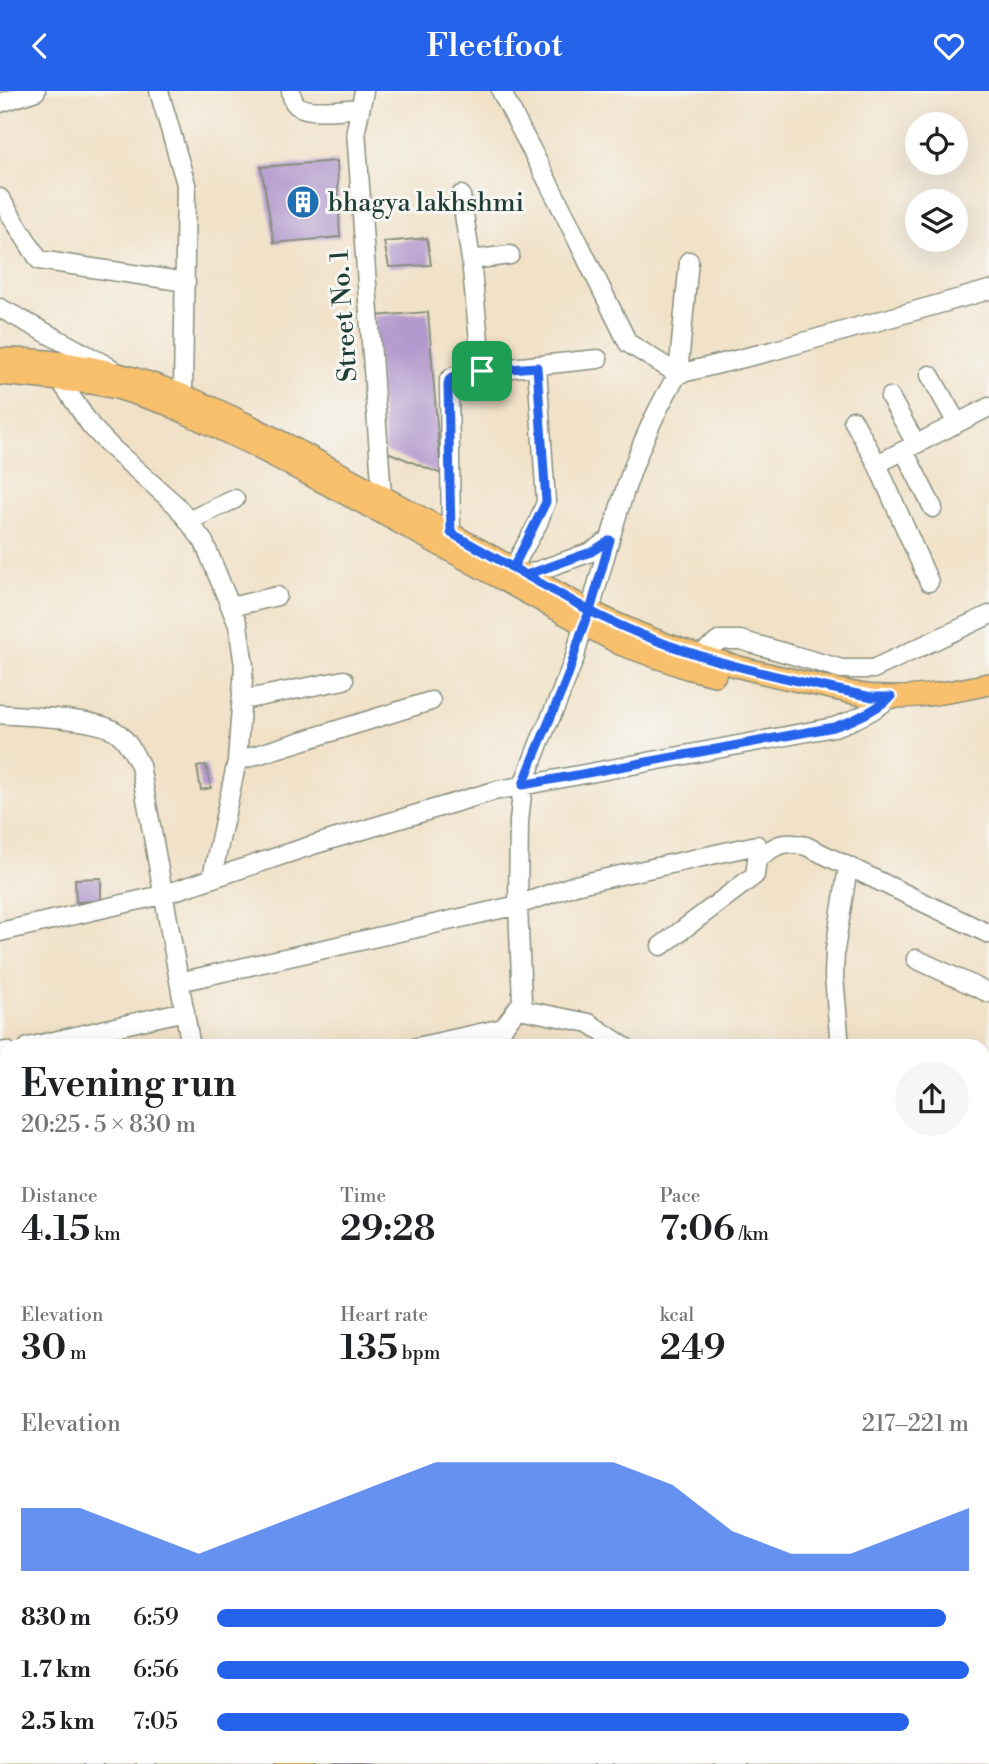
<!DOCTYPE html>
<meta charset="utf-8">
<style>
body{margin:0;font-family:"Libre Bodoni",serif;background:#f6f6f6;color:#202124;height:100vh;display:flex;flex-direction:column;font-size:26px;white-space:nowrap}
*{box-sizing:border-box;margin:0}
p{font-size:23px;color:#757577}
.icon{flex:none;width:38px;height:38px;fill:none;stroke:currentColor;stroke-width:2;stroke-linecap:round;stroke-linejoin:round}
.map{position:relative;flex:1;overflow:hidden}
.sheet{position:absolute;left:0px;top:948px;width:990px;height:724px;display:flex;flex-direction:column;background:#fff;border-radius:21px 21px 0 0;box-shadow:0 7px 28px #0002}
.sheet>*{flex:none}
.tools{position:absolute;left:905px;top:21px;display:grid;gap:14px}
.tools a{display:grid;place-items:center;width:63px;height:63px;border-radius:50%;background:#fff;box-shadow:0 7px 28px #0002;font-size:35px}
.pin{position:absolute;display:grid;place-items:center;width:60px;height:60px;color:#fff;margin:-30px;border-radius:14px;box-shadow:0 4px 10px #0006}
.round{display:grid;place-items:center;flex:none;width:74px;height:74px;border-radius:37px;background:#f6f6f6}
.overview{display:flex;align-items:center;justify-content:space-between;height:119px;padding:0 21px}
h1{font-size:38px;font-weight:600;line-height:52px}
.stats{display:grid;grid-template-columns:repeat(3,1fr);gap:10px;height:119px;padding:7px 21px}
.stats div{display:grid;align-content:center}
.stats b{font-size:35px;font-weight:600}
.stats small{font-size:19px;font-weight:400}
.stats p{font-size:19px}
.chart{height:196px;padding:14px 21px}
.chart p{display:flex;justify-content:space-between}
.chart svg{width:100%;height:126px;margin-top:7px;fill:#2563eb;opacity:.7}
ul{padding:0 21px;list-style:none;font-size:23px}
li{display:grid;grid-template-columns:112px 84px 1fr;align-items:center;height:52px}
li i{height:18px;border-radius:9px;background:#2563eb}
header{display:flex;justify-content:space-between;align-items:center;height:91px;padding:0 21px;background:#2563eb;color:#fff;font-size:32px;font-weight:600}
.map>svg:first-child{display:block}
</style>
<header><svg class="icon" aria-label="back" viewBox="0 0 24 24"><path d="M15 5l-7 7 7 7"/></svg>Fleetfoot<svg class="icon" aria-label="heart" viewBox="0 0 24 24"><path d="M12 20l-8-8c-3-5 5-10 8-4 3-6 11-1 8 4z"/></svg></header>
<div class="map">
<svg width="989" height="1673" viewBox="0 0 989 1673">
<rect width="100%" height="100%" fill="#f6f6f2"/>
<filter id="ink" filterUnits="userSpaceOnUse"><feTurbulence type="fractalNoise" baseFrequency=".0143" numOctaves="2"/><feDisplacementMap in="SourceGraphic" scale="14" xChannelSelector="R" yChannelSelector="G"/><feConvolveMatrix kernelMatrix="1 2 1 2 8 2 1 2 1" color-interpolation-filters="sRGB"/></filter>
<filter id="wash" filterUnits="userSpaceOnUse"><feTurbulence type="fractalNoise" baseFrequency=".00686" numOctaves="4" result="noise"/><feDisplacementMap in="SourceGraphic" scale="28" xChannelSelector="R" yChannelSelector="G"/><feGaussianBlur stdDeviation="1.57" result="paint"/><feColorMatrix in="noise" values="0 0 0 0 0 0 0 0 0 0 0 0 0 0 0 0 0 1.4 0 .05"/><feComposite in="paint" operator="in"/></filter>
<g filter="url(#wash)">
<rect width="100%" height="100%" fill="#f1e1c7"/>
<g id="blocks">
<path fill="#b299cd" d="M 337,70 L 340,146 L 274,152 L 261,76 Z
M 427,147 L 431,174 L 389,176 L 384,151 Z
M 428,221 L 441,383 L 385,360 L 374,225 Z
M 206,674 L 211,697 L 201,699 L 197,676 Z
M 101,787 L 101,810 L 76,811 L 75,788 Z
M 321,1666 L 376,1666 L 374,1673 L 337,1673 Z"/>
</g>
</g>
<g filter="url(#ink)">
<use href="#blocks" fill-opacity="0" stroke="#888f7e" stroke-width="2"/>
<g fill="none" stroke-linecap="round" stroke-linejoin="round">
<defs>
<path id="minor" d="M 159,0 L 186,93 L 183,303
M 291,0 C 291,2 293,9 294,11 C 302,25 345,18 360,17
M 364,0 L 356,39 L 382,405
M 501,0 L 562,118 L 628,252 L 678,283 L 689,170
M 0,12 L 36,0
M 0,107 L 39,169 L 186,191
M 471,169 L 510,164
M 0,217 L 111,277
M 482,280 L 598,268
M 930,284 L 957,332
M 59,288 L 91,335 L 112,357 L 176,414 L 204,451 L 238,534 L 244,575 L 237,670 L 212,786
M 890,306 L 916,353
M 853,329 L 877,373 L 929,491
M 904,360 L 933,417
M 877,373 L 989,316
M 188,430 L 235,408
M 451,442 L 449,289 L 454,285 L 482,280 L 471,169 L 461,104
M 513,477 L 538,432 L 546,411 L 537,276
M 526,484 L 591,461 L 610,448
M 231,516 L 277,505
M 698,565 L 720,549 L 740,549 L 842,578 L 873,578 L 989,524
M 242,609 L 344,589
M 0,623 C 28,626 97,626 118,642 C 128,650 134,663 140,674 L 191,956
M 237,670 L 431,610
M 0,841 L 162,804 L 313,754 L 494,700 L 834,636 C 856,629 873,621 891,606
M 661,855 L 755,784 L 757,768 C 776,754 782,749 806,755 L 989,843
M 916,868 L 989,902
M 179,891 L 518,814 L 575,794 L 757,754
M 519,918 L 589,932 L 625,956
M 28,956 L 185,920
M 417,956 L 503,937 L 522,911 L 518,814 L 519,730 L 523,694 L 540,650 L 557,612 L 575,566 L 583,533 L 590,520 C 612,440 633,354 678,283 L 772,260 L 989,199
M 840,956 L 834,885 L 835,859 L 848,776
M 0,961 L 7,960
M 0,1006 L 7,1004
M 984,1013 L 989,1016
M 984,1233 L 989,1243
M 984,1423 L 989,1420
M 0,1433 L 7,1435
M 984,1503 L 989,1505
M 0,1535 L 7,1519
M 602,1666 L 604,1673
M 722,1666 L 727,1670 L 739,1673
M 93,1673 L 96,1666
M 146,1673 L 149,1666"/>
<path id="major" d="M 0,268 C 135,266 237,327 352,389 C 432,432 511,476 590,520 C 659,555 727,575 803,591 C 831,597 859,605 888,606 C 921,607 956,600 989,593
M 0,283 L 91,292 L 117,297 L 167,313 L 247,351 L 380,421 L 620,553 L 687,577 L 715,584
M 0,1537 L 7,1541
M 285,1666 L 302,1673"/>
</defs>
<use href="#minor" stroke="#888f7e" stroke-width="21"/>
<use href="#major" stroke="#888f7e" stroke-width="24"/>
<use href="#minor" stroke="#fff" stroke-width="18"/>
<use href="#major" stroke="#f8bf6c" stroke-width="21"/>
</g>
</g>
<g fill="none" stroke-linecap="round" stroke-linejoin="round" filter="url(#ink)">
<defs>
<path id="route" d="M 482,280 L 454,285 L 449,289 L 448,294 L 451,442 L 590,520 C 579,541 575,565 567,587 C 553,623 536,658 523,694 L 834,636 C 856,629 873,621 891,606 L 872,606 C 772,585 681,567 590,520 L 610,449 L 591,461 L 526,484 L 513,477 L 546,411 L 537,276 L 482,280"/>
</defs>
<use href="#route" stroke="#fff" stroke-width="14"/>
<use href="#route" stroke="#2563eb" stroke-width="9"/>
</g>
<defs>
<symbol id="building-disc" viewBox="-11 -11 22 22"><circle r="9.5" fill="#1f6fb2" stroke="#f6f6f2"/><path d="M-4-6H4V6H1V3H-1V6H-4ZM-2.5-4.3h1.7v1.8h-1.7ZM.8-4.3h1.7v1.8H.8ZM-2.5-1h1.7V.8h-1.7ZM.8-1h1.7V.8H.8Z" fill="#fff"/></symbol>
</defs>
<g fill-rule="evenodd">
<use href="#building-disc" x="284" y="92" width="38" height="38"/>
</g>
<g text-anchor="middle" stroke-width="6" stroke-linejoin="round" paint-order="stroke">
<g font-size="26" fill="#1f3d34" stroke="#f6f6f2" text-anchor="start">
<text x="328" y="120">bhagya lakhshmi</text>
</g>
<g font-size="26" fill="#1f3d34" stroke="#f6f6f2">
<text transform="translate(343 225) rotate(-94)" y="9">Street No. 1</text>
</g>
</g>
</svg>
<div class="tools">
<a><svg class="icon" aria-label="locate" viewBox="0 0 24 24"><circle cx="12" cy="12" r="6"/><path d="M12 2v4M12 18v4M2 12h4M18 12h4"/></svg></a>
<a><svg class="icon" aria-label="layers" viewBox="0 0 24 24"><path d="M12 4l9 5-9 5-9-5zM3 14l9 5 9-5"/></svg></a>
</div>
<div class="pin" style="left:482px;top:280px;background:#1e9e55"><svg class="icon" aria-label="arrive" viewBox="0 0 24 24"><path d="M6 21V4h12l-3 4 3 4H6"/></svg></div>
<section class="sheet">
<div class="overview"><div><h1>Evening run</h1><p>20:25 · 5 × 830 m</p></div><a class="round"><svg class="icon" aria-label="share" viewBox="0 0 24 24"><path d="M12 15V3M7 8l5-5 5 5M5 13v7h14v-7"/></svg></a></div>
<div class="stats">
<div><p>Distance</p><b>4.15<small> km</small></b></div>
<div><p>Time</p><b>29:28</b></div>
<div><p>Pace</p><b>7:06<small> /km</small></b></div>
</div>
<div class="stats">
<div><p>Elevation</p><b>30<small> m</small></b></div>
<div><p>Heart rate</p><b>135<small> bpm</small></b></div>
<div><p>kcal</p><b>249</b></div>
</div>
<div class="chart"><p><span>Elevation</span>217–221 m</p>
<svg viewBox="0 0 160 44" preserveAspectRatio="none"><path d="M0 44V22L10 22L20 30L30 38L40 30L50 22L60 14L70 6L80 6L90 6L100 6L110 14L120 30L130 38L140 38L150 30L160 22V44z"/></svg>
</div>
<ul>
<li><b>830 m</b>6:59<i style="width:97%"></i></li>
<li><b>1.7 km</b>6:56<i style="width:100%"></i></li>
<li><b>2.5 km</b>7:05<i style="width:92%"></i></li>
</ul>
</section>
</div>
